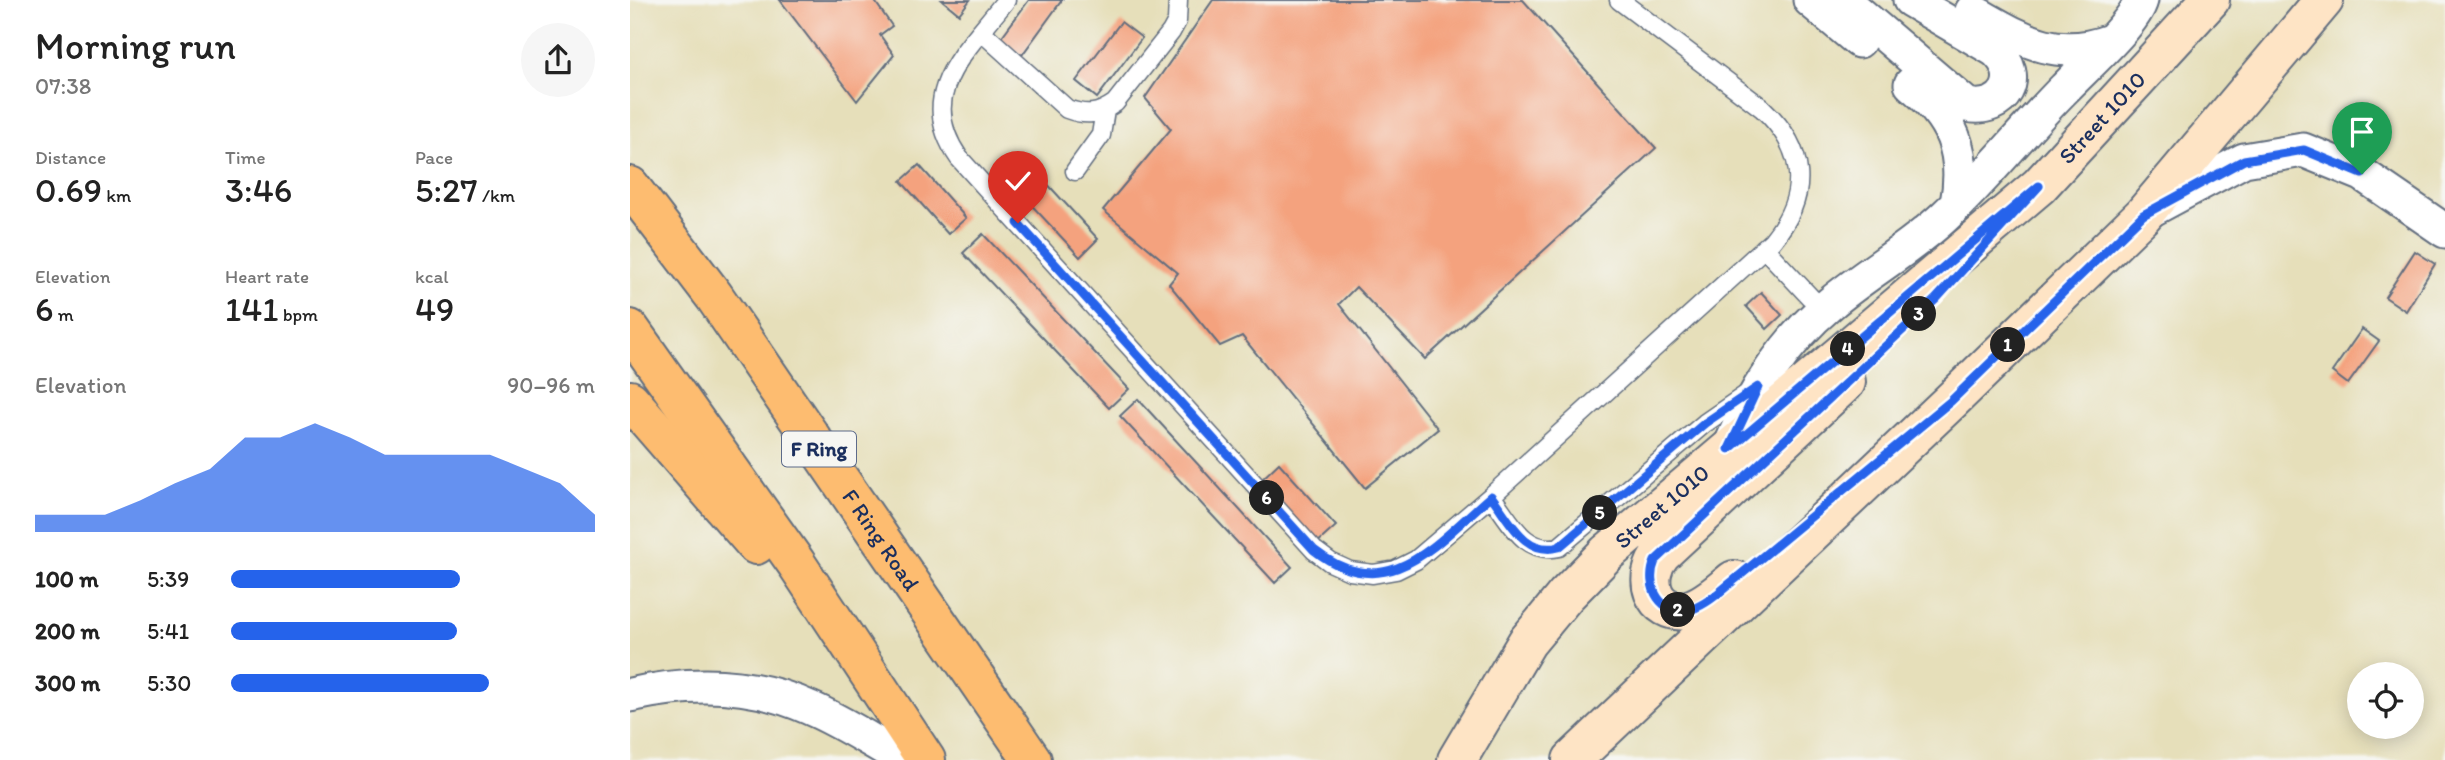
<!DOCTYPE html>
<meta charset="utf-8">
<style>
body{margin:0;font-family:Itim,sans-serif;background:#f6f6f6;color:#222;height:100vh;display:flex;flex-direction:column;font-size:26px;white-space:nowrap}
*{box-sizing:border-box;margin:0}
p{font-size:23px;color:#767676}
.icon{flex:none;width:38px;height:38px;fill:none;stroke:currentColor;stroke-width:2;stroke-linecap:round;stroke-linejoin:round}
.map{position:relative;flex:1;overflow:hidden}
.drawer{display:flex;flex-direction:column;background:#fff;width:630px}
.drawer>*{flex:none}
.tools{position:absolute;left:1717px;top:662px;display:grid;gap:14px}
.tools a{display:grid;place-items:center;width:77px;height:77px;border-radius:50%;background:#fff;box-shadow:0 4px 18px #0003;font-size:35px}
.pin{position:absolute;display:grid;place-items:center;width:60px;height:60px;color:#fff;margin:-72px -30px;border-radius:50% 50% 50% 0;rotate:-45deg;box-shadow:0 0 7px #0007}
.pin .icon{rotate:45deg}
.km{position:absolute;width:35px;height:35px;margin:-18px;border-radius:50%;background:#222;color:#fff;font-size:19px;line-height:35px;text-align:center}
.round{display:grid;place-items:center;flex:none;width:74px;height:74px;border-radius:37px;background:#f6f6f6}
.head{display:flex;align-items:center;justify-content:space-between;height:119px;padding:0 35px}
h1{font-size:38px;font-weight:600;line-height:52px}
.metrics{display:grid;grid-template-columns:repeat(3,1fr);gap:10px;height:119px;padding:7px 35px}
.metrics div{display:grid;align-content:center}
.metrics b{font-size:35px;font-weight:600}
.metrics small{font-size:19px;font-weight:400}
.metrics p{font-size:19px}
.chart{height:196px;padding:14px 35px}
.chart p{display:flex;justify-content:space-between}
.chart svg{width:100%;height:126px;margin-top:7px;fill:#2563eb;opacity:.7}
ul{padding:0 35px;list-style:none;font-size:23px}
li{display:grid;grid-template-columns:112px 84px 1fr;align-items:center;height:52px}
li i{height:18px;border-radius:9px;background:#2563eb}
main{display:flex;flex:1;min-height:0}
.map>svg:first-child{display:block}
</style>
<main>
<section class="drawer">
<div class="head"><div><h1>Morning run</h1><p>07:38</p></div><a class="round"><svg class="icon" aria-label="share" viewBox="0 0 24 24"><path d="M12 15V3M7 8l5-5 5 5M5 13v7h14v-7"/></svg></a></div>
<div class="metrics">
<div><p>Distance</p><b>0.69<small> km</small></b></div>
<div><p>Time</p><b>3:46</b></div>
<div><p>Pace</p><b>5:27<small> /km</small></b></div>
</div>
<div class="metrics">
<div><p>Elevation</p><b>6<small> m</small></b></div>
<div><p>Heart rate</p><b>141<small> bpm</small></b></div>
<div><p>kcal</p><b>49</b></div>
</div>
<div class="chart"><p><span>Elevation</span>90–96 m</p>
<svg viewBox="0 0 160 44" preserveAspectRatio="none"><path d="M0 44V38L10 38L20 38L30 33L40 27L50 22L60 11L70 11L80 6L90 11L100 17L110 17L120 17L130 17L140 22L150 27L160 38V44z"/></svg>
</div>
<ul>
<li><b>100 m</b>5:39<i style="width:63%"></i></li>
<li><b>200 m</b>5:41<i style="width:62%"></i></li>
<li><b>300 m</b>5:30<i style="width:71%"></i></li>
</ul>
</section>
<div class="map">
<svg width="1815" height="760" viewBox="0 0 1815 760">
<rect width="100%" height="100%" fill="#f6f6f2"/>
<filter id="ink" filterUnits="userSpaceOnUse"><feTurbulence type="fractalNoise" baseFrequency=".0143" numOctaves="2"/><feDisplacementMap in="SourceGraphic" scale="14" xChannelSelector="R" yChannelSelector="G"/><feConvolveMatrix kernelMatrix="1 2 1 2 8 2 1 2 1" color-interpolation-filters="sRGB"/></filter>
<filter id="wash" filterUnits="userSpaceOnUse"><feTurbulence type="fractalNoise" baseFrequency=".00686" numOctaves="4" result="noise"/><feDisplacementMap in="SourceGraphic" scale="28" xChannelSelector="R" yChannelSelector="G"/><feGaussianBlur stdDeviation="1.57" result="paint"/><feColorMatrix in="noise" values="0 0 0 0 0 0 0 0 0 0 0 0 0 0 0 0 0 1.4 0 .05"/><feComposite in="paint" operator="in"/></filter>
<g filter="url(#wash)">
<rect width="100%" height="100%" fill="#e6dfba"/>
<g id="blocks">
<path fill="#f4a27e" d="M 150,0 L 244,0 L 262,26 L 250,35 L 264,55 L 227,101 Z
M 312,0 L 340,0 L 329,14 Z
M 399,0 L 432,0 L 392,55 L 370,39 Z
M 583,0 L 893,0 L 1026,148 L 795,359 L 726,287 L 709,304 L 808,429 L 735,488 L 612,336 L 590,346 L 539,284 L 548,273 L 473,210 L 541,129 L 515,98 Z
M 491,22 L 512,38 L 467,98 L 446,81 Z
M 289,165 L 336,218 L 318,234 L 271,181 Z
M 412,178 L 468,239 L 450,257 L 393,196 Z
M 353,234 L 499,389 L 479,408 L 333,253 Z
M 1785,251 L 1805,264 L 1776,311 L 1755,297 Z
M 1131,292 L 1152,315 L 1137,329 L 1116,306 Z
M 1732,329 L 1749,341 L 1718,384 L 1702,372 Z
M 508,399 L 662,567 L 645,583 L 490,416 Z
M 649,463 L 706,526 L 686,544 L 629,482 Z"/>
</g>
</g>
<g filter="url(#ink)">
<use href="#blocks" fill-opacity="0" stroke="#626d7e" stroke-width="2"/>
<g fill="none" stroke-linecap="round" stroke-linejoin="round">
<defs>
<path id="lane" d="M 376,0 C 338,50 283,93 329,158 L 684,550 L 700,562 L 720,571 L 743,574 L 766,570 L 786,560 L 861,496 L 1142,241 C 1181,194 1176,149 1132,108 L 989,0
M 352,32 L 437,109 C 456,116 468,115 485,103 L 541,32 L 547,21 L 548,0
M 445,171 L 471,135 L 475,110
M 1134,248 L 1180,297 L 1194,309
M 861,496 C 880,520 894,555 929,547 L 1075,423 L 1120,392"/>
<path id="street" d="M 1180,0 L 1229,41
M 1214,0 L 1337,105 C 1375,113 1395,76 1365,50 L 1280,0
M 1342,11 C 1391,38 1423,62 1480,41
M 1281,84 C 1322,118 1337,151 1327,204
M 1521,210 L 1614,160 L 1673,150 L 1732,174 L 1815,231
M 1099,449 C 1123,392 1153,343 1201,303 C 1238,272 1280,249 1315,216 C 1358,176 1394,129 1435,88 C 1454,68 1505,23 1511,0
M 0,695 C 61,681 123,682 180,708 C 213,722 244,743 275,760"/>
<g id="secondary">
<path d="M 1104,580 C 1091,590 1074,607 1057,610 C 1022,615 1011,577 1032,553 L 1216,382"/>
<path id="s1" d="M 827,760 L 897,642 L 936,595 L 977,553 L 1409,186 L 1580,0"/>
<path d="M 942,760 L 1321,401 L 1513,215 L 1694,0"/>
</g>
<g id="highway">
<path id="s2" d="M 0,186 L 84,296 L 402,760"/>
<path d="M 0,329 L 166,563 L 296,760"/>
<path d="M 0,400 L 126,545"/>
</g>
</defs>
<use href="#lane" stroke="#626d7e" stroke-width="21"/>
<use href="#street" stroke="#626d7e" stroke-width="37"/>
<use href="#secondary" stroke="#626d7e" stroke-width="42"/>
<use href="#highway" stroke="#626d7e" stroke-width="42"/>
<use href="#lane" stroke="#fff" stroke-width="18"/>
<use href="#street" stroke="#fff" stroke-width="33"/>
<use href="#secondary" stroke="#fee4c5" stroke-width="38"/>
<use href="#highway" stroke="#fdbc6f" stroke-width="38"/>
</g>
</g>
<g fill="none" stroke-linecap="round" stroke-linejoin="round" filter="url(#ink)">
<defs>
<path id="route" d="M 388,223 L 684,550 C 758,608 806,543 861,496 C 880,520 894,556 929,547 L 1075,423 L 1128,387 L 1099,449 L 1409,186 L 1306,299 L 1025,561 C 1014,586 1031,618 1062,609 C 1078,604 1094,588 1108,577 L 1321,401 L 1513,215 L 1614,160 L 1674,150 L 1732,174"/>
</defs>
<use href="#route" stroke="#fff" stroke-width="14"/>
<use href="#route" stroke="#2563eb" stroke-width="9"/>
</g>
<g text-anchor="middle" stroke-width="6" stroke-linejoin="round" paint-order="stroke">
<rect fill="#f6f6f2" stroke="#5d6b8a" stroke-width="2" x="152" y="431.5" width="74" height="35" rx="5"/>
<g font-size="21" font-weight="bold" fill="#1b2f5e">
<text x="189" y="456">F Ring</text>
</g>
<g font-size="23" fill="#1b2f5e" stroke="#f6f6f2">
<text dy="8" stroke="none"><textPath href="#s1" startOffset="917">Street 1010</textPath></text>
<text dy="8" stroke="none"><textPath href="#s1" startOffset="329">Street 1010</textPath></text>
<text dy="8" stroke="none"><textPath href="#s2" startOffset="434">F Ring Road</textPath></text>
</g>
</g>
</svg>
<div class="tools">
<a><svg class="icon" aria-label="locate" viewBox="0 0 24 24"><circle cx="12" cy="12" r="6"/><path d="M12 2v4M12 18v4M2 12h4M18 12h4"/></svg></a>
</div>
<div class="pin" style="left:1732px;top:174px;background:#1e9e55"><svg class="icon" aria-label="arrive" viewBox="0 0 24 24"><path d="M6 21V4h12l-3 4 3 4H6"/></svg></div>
<div class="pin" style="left:388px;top:223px;background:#d93025"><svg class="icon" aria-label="check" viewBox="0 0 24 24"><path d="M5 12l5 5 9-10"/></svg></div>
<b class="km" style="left:1378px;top:345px">1</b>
<b class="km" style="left:1048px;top:610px">2</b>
<b class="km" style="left:1289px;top:314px">3</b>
<b class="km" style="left:1218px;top:349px">4</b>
<b class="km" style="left:970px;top:513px">5</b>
<b class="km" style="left:637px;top:498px">6</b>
</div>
</main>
